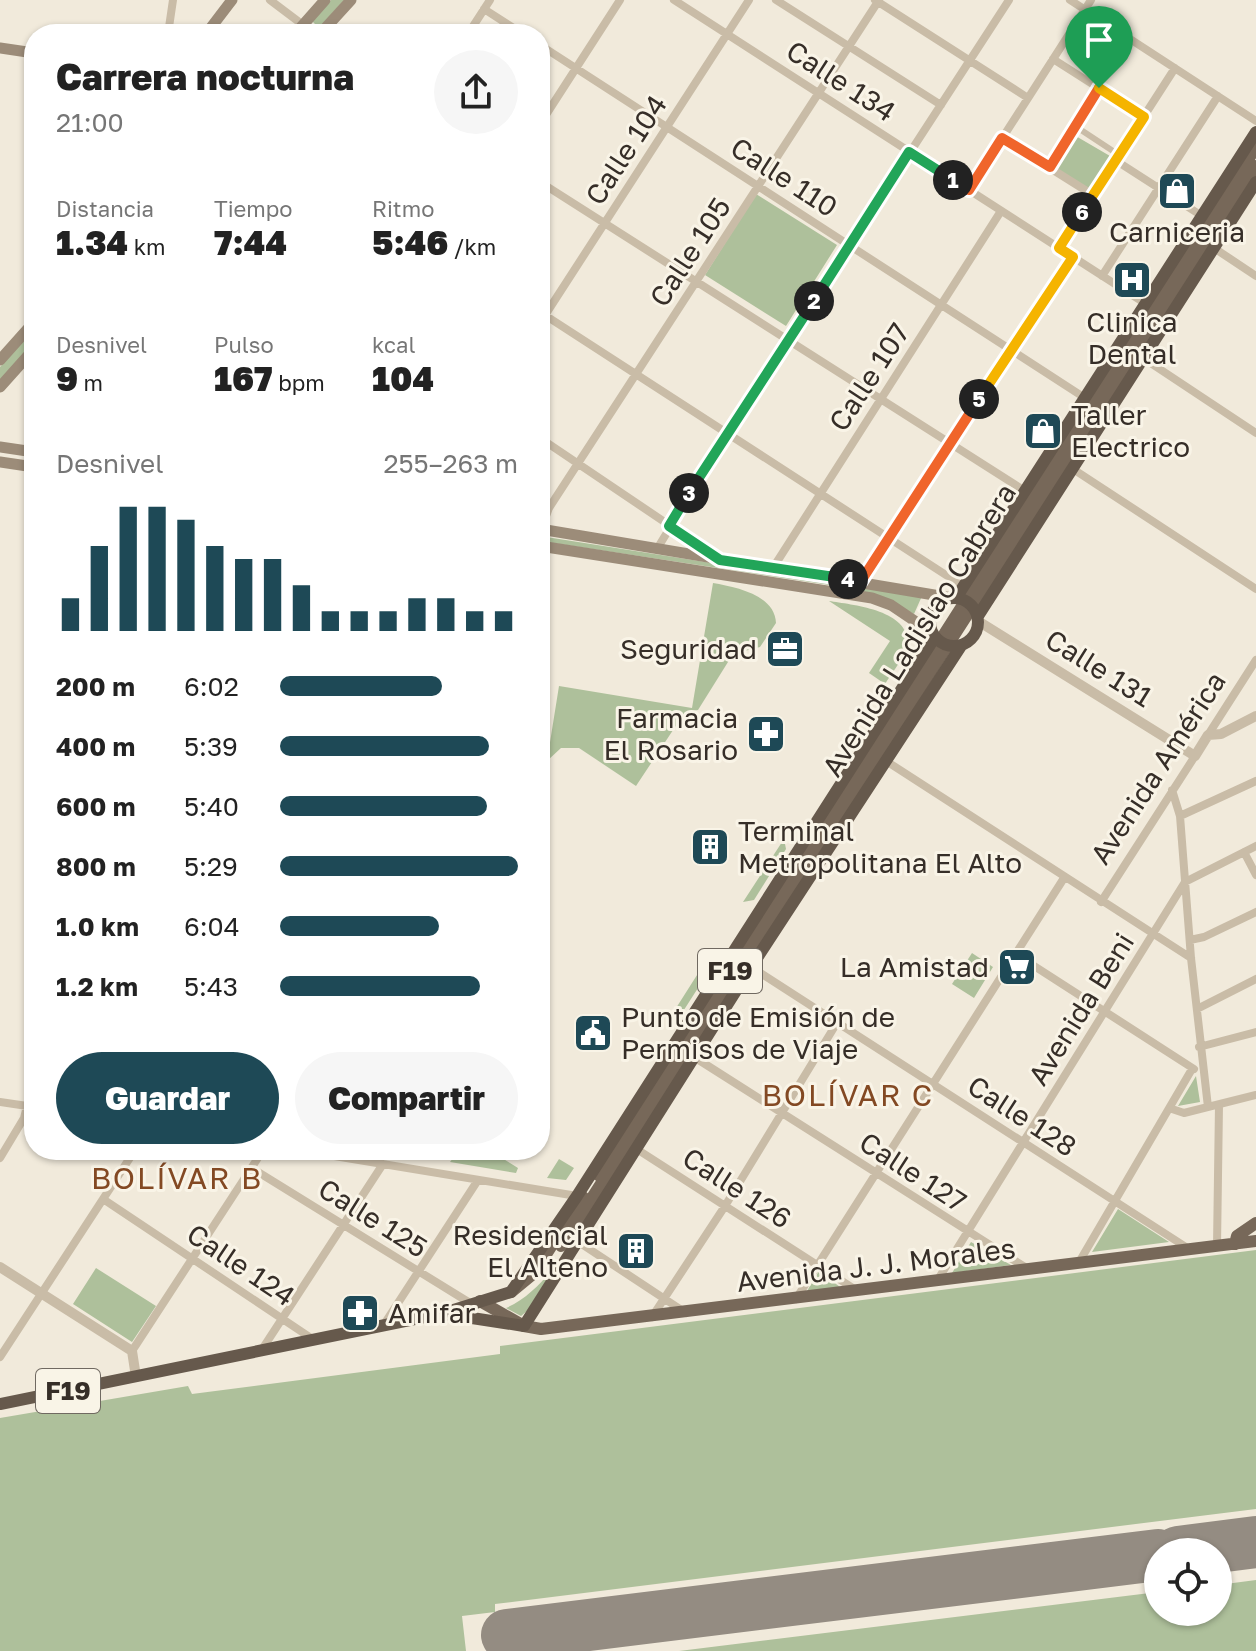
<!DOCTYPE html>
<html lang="es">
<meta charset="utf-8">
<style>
body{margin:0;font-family:"Golos Text",sans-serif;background:#f6f6f6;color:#222;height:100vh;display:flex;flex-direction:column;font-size:30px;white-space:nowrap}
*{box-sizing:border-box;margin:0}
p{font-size:26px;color:#767676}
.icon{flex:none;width:44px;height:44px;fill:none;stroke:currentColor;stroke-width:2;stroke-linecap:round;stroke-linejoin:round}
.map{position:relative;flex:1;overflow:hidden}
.panel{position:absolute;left:24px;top:24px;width:526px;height:1136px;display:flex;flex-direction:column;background:#fff;border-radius:32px;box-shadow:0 2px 6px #0004}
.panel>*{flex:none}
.buttons{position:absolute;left:1144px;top:1538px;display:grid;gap:16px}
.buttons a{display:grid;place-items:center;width:88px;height:88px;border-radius:50%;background:#fff;box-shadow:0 2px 6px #0004;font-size:40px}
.pin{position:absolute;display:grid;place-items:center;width:68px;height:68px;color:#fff;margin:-82px -34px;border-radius:50% 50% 50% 0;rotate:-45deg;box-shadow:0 0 8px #0007}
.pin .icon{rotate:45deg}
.km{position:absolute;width:40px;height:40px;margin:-20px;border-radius:50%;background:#222;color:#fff;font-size:22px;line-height:40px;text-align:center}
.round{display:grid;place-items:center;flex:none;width:84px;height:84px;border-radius:42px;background:#f6f6f6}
.summary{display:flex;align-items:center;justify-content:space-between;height:136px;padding:0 32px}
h1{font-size:36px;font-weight:800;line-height:60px}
.stats{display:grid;grid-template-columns:repeat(3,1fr);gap:12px;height:136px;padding:8px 32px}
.stats div{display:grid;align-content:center}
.stats b{font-size:34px;font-weight:800}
.stats small{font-size:22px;font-weight:400}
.stats p{font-size:22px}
.chart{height:224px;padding:16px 32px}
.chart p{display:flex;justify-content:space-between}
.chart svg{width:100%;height:144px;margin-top:8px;stroke:#1e4956;stroke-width:6}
.cta{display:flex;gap:16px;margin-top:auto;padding:16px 32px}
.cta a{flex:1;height:92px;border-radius:48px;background:#1e4956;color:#fff;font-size:32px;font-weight:800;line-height:92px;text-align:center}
.cta a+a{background:#f6f6f6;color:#222}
ul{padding:0 32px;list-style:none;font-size:26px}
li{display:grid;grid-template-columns:128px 96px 1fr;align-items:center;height:60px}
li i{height:20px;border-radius:10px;background:#1e4956}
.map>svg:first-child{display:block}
</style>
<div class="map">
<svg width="1256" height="1651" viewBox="0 0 1256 1651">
<rect width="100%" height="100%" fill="#f1eadb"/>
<path fill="#aec09b" d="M 331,0 L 344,0 L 319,28 L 312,21 Z
M 1074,135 L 1110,156 L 1089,189 L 1054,167 Z
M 756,194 L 837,245 L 786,326 L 705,275 Z
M 34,329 L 34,343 L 0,381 L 0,367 Z
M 540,536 L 922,596 L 914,614 L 887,599 L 856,589 L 540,541 Z
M 713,583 C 736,587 775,595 776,623 L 760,647 L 733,654 L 698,710 L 685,712 L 636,786 L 579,748 L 561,748 L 547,761 L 559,686 L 692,708 Z
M 829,601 C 854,605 919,611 905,651 C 901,662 891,674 885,684 L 869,673 L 890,641 Z
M 784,839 L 786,849 L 754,900 L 743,902 Z
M 711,953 L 714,963 L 682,1013 L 671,1016 Z
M 972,953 L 993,967 L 974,998 L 952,984 Z
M 1196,1076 L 1200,1102 L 1178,1106 Z
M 459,1150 L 489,1150 L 518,1168 L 516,1173 L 450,1162 Z
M 559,1159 L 574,1168 L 566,1180 L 547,1178 Z
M 607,1184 L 527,1311 L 521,1316 L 506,1308 C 552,1288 580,1225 607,1184 Z
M 1118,1209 L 1169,1242 L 1092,1252 Z
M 971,1242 L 1011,1265 L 952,1273 Z
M 1256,1250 L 1256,1509 L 495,1604 L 495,1612 L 462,1616 L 466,1651 L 0,1651 L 0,1418 L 188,1386 L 192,1394 L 500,1354 L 500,1346 Z
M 96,1268 L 156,1306 L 132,1342 L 73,1304 Z
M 819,1271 L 840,1287 L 807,1291 Z
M 1256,1580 L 1256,1651 L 679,1651 L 1158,1592 L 1158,1612 L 1218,1612 L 1218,1585 Z"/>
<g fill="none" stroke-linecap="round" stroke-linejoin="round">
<path stroke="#948c82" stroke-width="20" d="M 519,1634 L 522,1651"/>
<path stroke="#948c82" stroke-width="52" d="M 1178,1552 L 1256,1542
M 507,1635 L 1158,1555"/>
<path stroke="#c9bca7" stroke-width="6" d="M 1075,126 L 1119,155"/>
<path stroke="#c9bca7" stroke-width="8" d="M 270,0 L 315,34
M 674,0 L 1146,304
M 776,0 L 941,105
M 875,0 L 1028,98
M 1070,0 L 1256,121
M 484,9 L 523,34
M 168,34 L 173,0
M 468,34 L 490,0
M 540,45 L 1085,398
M 1053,59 L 1144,117
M 540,124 L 620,0
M 1002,138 L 1093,195
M 1115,160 L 1202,216
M 1050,167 L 1099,88
M 540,182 L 1025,491
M 969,190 L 1091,0
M 1059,248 L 1175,68
M 1214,248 L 1256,276
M 1102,276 L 1218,96
M 540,312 L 966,588
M 540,323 L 749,0
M 1143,358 L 1256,433
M 540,438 L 715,556
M 1073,469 L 1256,589
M 541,530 L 549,508 L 879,0
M 657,549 L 727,434 L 1009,0
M 773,568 L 1001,211
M 861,581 L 1073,257
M 1208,735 L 1256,660
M 886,761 L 1191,958
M 1172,790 L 1180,816 L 1191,958 L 1208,1107
M 1180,816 L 1256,781
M 1244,852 L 1256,875
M 1101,902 L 1195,756
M 1190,940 L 1204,937 L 1256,912
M 1014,953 L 1194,1069
M 751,967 L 1189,1249
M 1197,1009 L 1256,979
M 1199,1047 L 1256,1032
M 694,1057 L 1028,1269
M 0,1102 L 34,1107
M 1172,1109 L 1184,1113 L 1256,1095
M 635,1148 L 856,1290
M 298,1150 L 577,1196
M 0,1158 L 24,1118 L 27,1106
M 253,1169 L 470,1303
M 103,1199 L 314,1340
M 577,1241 L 686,1313
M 1217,1246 L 1219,1105
M 1078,1264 L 1192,1069
M 937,1281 L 1185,882 L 1256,846
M 796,1299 L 1064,878
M 652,1317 L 725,1206 L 838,1021
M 383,1326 L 478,1180
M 132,1351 L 263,1150
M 261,1351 L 383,1164
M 0,1357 L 135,1150"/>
<path stroke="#c9bca7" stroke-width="10" d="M 978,621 L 1195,756 L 1208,735 L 1221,734 L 1256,716
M 0,1267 L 132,1351 L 136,1377"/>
<path stroke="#9c8c79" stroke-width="11" d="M 206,34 L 232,0
M 295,34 L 325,0
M 320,34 L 351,0
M 0,48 L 34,53
M 0,360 L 34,322
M 0,387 L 34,349
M 0,447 L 34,452
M 0,462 L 34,467
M 540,529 L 952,598
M 540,546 L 872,598 L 891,605 L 931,632"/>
<path stroke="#776859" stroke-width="12" d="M 598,1175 L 1256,147
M 1235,1244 L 1237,1236 L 1256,1223
M 561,1246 L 1256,166
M 511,1292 L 534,1273 L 583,1197
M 480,1301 L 524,1326 L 541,1329 L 1256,1241"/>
<path stroke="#66594c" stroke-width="12" d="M930 622a24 24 0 1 1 48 0a24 24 0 1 1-48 0Z
M 956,598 L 1256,132
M 978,616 L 1256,182
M 446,1314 L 524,1326 L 751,967 L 961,646
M 0,1404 L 444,1313 L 511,1292 L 577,1196 L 935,637"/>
</g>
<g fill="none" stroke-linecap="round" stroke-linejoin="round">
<defs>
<path id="split-1" d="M 953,180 L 969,190 L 1002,138 L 1050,167 L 1099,88"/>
<path id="split-2" d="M 814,301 L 909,152 L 953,180"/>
<path id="split-3" d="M 689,493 L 814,301"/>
<path id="split-4" d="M 689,493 L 669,526 L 720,560 L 848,579"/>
<path id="split-5" d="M 848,579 L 861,581 L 979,399"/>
<path id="split-6" d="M 979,399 L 1073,257 L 1059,248 L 1082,212"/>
<path id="split-7" d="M 1082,212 L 1144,117 L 1099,88"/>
</defs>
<use href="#split-1" stroke="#fff" stroke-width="16"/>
<use href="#split-2" stroke="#fff" stroke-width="16"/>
<use href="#split-3" stroke="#fff" stroke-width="16"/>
<use href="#split-4" stroke="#fff" stroke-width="16"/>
<use href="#split-5" stroke="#fff" stroke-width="16"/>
<use href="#split-6" stroke="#fff" stroke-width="16"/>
<use href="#split-7" stroke="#fff" stroke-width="16"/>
<use href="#split-1" stroke="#f0652b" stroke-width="10"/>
<use href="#split-2" stroke="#22a559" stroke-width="10"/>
<use href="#split-3" stroke="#22a559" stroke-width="10"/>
<use href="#split-4" stroke="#22a559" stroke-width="10"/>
<use href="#split-5" stroke="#f0652b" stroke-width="10"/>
<use href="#split-6" stroke="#f5b400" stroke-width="10"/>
<use href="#split-7" stroke="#f5b400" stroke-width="10"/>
</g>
<defs>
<symbol id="shop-square" viewBox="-11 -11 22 22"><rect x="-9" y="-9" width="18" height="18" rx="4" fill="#1e4956" stroke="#f9f4e7"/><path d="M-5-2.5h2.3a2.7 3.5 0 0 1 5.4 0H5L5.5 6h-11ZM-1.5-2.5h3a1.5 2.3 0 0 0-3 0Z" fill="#fff"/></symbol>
<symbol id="hospital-square" viewBox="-11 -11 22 22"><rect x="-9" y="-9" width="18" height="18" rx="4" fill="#1e4956" stroke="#f9f4e7"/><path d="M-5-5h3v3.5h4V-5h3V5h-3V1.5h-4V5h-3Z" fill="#fff"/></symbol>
<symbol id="office-square" viewBox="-11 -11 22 22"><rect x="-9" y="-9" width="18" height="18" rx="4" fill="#1e4956" stroke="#f9f4e7"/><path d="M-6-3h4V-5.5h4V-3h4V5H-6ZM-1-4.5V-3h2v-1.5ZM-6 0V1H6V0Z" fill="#fff"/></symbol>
<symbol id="pharmacy-square" viewBox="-11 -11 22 22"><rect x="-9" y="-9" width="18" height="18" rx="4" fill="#1e4956" stroke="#f9f4e7"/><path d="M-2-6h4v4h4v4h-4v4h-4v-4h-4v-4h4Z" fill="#fff"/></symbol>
<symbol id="building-square" viewBox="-11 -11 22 22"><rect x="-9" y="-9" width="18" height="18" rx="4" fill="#1e4956" stroke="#f9f4e7"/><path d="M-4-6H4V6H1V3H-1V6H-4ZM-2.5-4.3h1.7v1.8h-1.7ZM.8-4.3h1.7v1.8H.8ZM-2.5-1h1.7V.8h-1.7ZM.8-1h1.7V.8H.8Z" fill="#fff"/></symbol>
<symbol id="supermarket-square" viewBox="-11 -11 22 22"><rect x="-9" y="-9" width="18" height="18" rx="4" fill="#1e4956" stroke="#f9f4e7"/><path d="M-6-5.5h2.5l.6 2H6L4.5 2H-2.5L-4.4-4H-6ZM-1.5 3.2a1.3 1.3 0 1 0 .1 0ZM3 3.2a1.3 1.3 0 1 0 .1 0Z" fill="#fff"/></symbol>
<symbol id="civic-square" viewBox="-11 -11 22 22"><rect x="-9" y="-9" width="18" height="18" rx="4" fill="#1e4956" stroke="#f9f4e7"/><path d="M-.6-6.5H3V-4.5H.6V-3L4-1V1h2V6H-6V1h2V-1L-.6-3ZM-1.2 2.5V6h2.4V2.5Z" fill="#fff"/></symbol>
</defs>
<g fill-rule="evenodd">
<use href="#shop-square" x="1155" y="169" width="44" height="44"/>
<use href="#hospital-square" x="1110" y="258" width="44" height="44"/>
<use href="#shop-square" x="1021" y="409" width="44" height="44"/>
<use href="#office-square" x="763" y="627" width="44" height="44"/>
<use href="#pharmacy-square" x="744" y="712" width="44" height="44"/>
<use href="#building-square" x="688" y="825" width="44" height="44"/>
<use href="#supermarket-square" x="995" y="945" width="44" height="44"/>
<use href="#civic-square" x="571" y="1011" width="44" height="44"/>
<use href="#building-square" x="614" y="1229" width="44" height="44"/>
<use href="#pharmacy-square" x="338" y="1291" width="44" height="44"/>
</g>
<g text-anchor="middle" stroke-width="6" stroke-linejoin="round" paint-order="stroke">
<g fill="#f9f4e7" stroke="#706961" stroke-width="2">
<rect x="698" y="949" width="64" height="44" rx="6"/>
<rect x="36" y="1369" width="64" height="44" rx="6"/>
</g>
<g font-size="26" font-weight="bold" fill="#362e28">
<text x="730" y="980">F19</text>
<text x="68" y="1400">F19</text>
</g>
<g font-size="28" fill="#362e28" stroke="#f9f4e7">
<text transform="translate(841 81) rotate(33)" y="10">Calle 134</text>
<text transform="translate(626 150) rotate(-57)" y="10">Calle 104</text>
<text transform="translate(784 177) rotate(33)" y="10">Calle 110</text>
<text transform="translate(690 252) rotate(-57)" y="10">Calle 105</text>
<text transform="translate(869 377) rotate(-57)" y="10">Calle 107</text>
<text transform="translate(919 630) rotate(-58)" y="10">Avenida Ladislao Cabrera</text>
<text transform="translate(1099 668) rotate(32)" y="10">Calle 131</text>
<text transform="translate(1158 768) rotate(-57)" y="10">Avenida América</text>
<text transform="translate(1081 1009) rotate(-58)" y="10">Avenida Beni</text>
<text transform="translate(1022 1116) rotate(33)" y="10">Calle 128</text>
<text transform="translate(913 1172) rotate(33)" y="10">Calle 127</text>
<text transform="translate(737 1188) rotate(33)" y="10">Calle 126</text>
<text transform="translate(373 1218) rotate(32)" y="10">Calle 125</text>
<text transform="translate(241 1265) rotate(34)" y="10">Calle 124</text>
<text transform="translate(876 1265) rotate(-7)" y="10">Avenida J. J. Morales</text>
</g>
<g font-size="28" fill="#362e28" stroke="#f9f4e7" text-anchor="start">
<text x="1177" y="242" text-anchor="middle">Carniceria</text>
<text x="1132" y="332" text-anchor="middle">Clinica<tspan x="1132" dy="32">Dental</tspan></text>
<text x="1071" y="425">Taller<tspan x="1071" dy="32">Electrico</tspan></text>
<text x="757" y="659" text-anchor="end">Seguridad</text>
<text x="738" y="728" text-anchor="end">Farmacia<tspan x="738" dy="32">El Rosario</tspan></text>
<text x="738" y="841">Terminal<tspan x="738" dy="32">Metropolitana El Alto</tspan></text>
<text x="989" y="977" text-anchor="end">La Amistad</text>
<text x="621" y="1027">Punto de Emisión de<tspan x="621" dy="32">Permisos de Viaje</tspan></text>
<text x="608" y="1245" text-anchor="end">Residencial<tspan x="608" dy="32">El Alteno</tspan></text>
<text x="388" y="1323">Amifar</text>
</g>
<g font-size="30" letter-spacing="2" fill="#834923" stroke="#f9f4e7">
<text x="848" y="1106">BOLÍVAR C</text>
<text x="177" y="1189">BOLÍVAR B</text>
</g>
</g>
</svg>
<div class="buttons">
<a><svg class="icon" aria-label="locate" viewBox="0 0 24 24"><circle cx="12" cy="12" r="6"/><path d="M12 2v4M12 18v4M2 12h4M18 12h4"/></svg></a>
</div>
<div class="pin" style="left:1099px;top:88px;background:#1e9e55"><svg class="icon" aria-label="arrive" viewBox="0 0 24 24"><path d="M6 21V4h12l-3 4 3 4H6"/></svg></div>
<b class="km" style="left:953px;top:180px">1</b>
<b class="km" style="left:814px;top:301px">2</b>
<b class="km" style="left:689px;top:493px">3</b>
<b class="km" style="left:848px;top:579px">4</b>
<b class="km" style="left:979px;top:399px">5</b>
<b class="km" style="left:1082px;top:212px">6</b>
<section class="panel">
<div class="summary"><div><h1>Carrera nocturna</h1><p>21:00</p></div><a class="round"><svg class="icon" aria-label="share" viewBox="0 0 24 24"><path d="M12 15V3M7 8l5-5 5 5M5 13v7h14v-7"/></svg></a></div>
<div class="stats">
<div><p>Distancia</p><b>1.34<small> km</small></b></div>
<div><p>Tiempo</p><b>7:44</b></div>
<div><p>Ritmo</p><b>5:46<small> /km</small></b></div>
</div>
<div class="stats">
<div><p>Desnivel</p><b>9<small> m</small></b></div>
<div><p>Pulso</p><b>167<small> bpm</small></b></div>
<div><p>kcal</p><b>104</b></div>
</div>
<div class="chart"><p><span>Desnivel</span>255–263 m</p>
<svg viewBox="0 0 160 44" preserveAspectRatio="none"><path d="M5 44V34M15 44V18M25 44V6M35 44V6M45 44V10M55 44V18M65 44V22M75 44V22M85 44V30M95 44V38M105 44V38M115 44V38M125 44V34M135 44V34M145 44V38M155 44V38"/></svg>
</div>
<ul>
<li><b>200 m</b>6:02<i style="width:68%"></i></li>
<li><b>400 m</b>5:39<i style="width:88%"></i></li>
<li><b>600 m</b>5:40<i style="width:87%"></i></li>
<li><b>800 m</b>5:29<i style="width:100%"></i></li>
<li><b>1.0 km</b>6:04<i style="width:67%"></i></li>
<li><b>1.2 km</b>5:43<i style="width:84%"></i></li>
</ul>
<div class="cta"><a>Guardar</a><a>Compartir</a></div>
</section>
</div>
